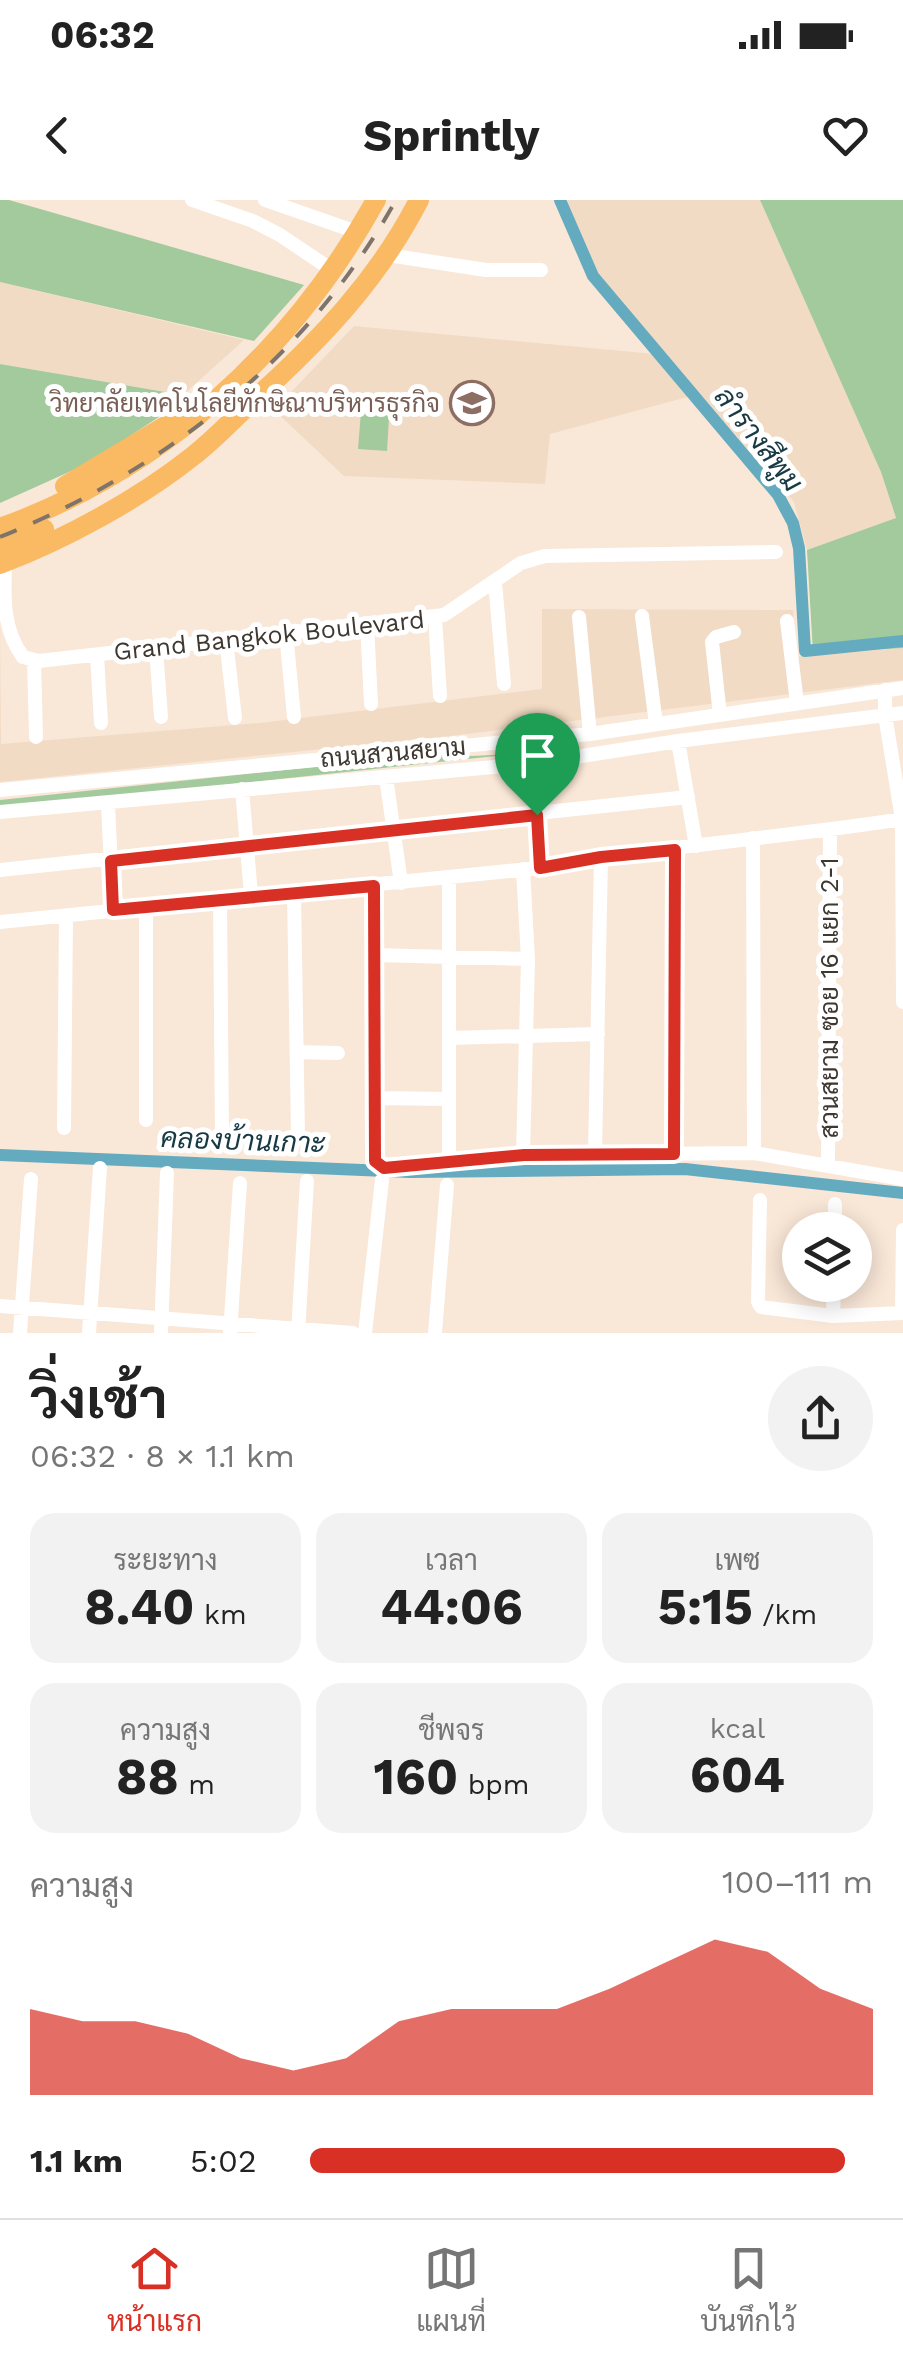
<!DOCTYPE html>
<html lang="th">
<meta charset="utf-8">
<style>
body{margin:0;font-family:"Work Sans",Sarabun,sans-serif;background:#f2f2f2;color:#222;height:100vh;display:flex;flex-direction:column;font-size:38px;white-space:nowrap}
*{box-sizing:border-box;margin:0}
p{font-size:32px;color:#767676}
.icon{flex:none;width:55px;height:55px;fill:none;stroke:currentColor;stroke-width:2;stroke-linecap:round;stroke-linejoin:round}
.map{position:relative;height:1133px;overflow:hidden}
.drawer{display:flex;flex-direction:column;background:#fff;flex:1}
.drawer>*{flex:none}
.controls{position:absolute;left:782px;top:1012px;display:grid;gap:20px}
.controls a{display:grid;place-items:center;width:90px;height:90px;border-radius:50%;background:#fff;box-shadow:0 5px 25px #0003;font-size:50px}
.pin{position:absolute;display:grid;place-items:center;width:85px;height:85px;color:#fff;margin:-102px -42px;border-radius:50% 50% 50% 0;rotate:-45deg;box-shadow:0 0 10px #0007}
.pin .icon{rotate:45deg}
.round{display:grid;place-items:center;flex:none;width:105px;height:105px;border-radius:52px;background:#f2f2f2}
.summary{display:flex;align-items:center;justify-content:space-between;height:170px;padding:0 30px}
h1{font-size:55px;font-weight:700;line-height:75px}
.stats{display:grid;grid-template-columns:repeat(3,1fr);gap:15px;height:170px;padding:10px 30px}
.stats div{display:grid;align-content:center;border-radius:25px;background:#f2f2f2;text-align:center}
.stats b{font-size:50px;font-weight:700}
.stats small{font-size:28px;font-weight:400}
.stats p{font-size:28px}
.chart{height:280px;padding:20px 30px}
.chart p{display:flex;justify-content:space-between}
.chart svg{width:100%;height:180px;margin-top:10px;fill:#d93025;opacity:.7}
ul{padding:0 30px;list-style:none;font-size:32px}
li{display:grid;grid-template-columns:160px 120px 1fr;align-items:center;height:75px}
li i{height:25px;border-radius:12px;background:#d93025}
.status{display:flex;justify-content:space-between;align-items:center;height:70px;padding:0 50px;background:#fff;direction:ltr}
.status svg{height:28px;fill:currentColor}
header{display:flex;justify-content:space-between;align-items:center;height:130px;padding:0 30px;background:#fff;font-size:45px;font-weight:700}
.menu{display:flex;justify-content:space-around;align-items:center;height:140px;border-top:2px solid #e0e0e0;background:#fff;font-size:28px;color:#767676}
.menu a{display:grid;justify-items:center;gap:5px}
.menu .on{color:#d93025}
.map>svg:first-child{display:block}
</style>
<div class="status"><b>06:32</b><svg viewBox="0 0 49 12"><path d="M0 12V9h3v3zM5 12V6h3v6zM10 12V3h3v9zM15 12V0h3v12zM26 1h20v11H26zM47 4h2v5h-2z"/></svg></div>
<header><svg class="icon" aria-label="back" viewBox="0 0 24 24"><path d="M15 5l-7 7 7 7"/></svg>Sprintly<svg class="icon" aria-label="heart" viewBox="0 0 24 24"><path d="M12 20l-8-8c-3-5 5-10 8-4 3-6 11-1 8 4z"/></svg></header>
<div class="map">
<svg width="903" height="1133" viewBox="0 0 903 1133">
<rect width="100%" height="100%" fill="#f9e7d7"/>
<path fill="#f2dbc5" d="M 567,0 L 760,0 L 881,272 L 896,319 L 807,350 L 794,302 L 596,73 Z
M 0,82 L 244,140 L 183,195 L 0,164 Z
M 354,126 L 654,154 L 691,196 L 550,234 L 545,284 L 344,276 L 274,210 Z
M 542,409 L 793,410 L 796,457 L 813,453 L 903,448 L 903,480 L 459,535 L 0,582 L 0,426 L 1,544 L 260,523 L 542,489 Z"/>
<path fill="#a2ca9d" d="M 0,0 L 9,0 L 304,85 L 254,141 L 0,82 Z
M 760,0 L 903,0 L 903,448 L 813,453 L 807,350 L 896,318 L 881,272 Z
M 0,164 L 183,195 L 174,207 L 89,263 L 0,303 Z
M 362,199 L 390,201 L 387,251 L 358,249 Z
M 456,552 L 471,556 L 514,554 L 0,609 L 0,600 Z"/>
<g fill="none" stroke-linecap="round" stroke-linejoin="round">
<path stroke="#64abc0" stroke-width="12" d="M 560,0 L 593,76 L 778,295 L 793,323 L 799,348 L 805,451 L 903,441
M 0,955 L 410,972 L 685,969 L 903,993"/>
<path stroke="#fff" stroke-width="14" d="M 192,0 L 253,21 L 280,35 L 332,70
M 265,0 L 357,32
M 388,55 L 486,70 L 541,70
M 5,362 C 4,396 2,429 23,457 L 39,461 L 444,415 L 521,363 L 545,356 L 776,352
M 495,382 L 504,484
M 642,416 L 656,524
M 435,417 L 440,496
M 579,417 L 590,534
M 787,421 L 797,503
M 367,424 L 371,504
M 286,433 L 294,517
M 226,440 L 235,518
M 156,448 L 161,517
M 97,455 L 101,523
M 34,460 L 36,537
M 885,490 L 885,515 L 902,619 L 903,802
M 720,515 L 712,442 L 716,437 L 734,432
M 534,539 L 539,668
M 678,541 L 696,646
M 386,577 L 401,683
M 242,589 L 251,695
M 0,590 L 590,534 L 903,488
M 108,604 L 113,710
M 0,612 L 537,563 L 678,541 L 903,513
M 753,638 L 754,953
M 523,669 L 528,759 L 523,955
M 0,670 L 688,597
M 449,678 L 449,962
M 374,686 L 375,961 L 383,968 L 523,955 L 754,953 L 903,979
M 294,693 L 298,935
M 220,700 L 222,937
M 0,722 L 539,668 C 660,646 782,638 903,619
M 374,755 L 528,759
M 449,838 L 598,834
M 297,852 L 338,853
M 376,898 L 449,899
M 146,920 L 146,706
M 64,928 L 66,716
M 595,953 L 601,657
M 674,954 L 675,650
M 828,966 L 830,631
M 760,1000 L 758,1102 L 761,1107 L 833,1116 L 903,1113
M 835,1030 L 835,1004
M 0,1106 L 353,1133
M 902,1113 L 903,1030
M 833,1116 L 834,1085
M 20,1133 L 31,979
M 89,1133 L 100,968
M 161,1133 L 167,973
M 230,1133 L 240,983
M 298,1133 L 307,981
M 365,1133 L 382,980
M 435,1133 L 447,985"/>
<path stroke="#faba63" stroke-width="20" d="M 65,286 L 182,216
M 0,328 C 162,270 293,150 376,0
M 0,348 L 44,329
M 0,364 C 64,340 139,299 193,256 C 216,238 234,218 255,199 C 321,139 378,80 419,0"/>
<path stroke="#7f746a" stroke-width="4" stroke-dasharray="18 18" stroke-linecap="butt" d="M 0,337 C 165,270 308,158 396,0"/>
</g>
<g fill="none" stroke-linecap="round" stroke-linejoin="round">
<defs>
<path id="route" d="M 537,615 L 540,668 L 601,657 L 675,650 L 674,954 L 524,955 L 384,968 L 375,961 L 374,686 L 113,710 L 111,661 Z"/>
</defs>
<use href="#route" stroke="#fff" stroke-width="20"/>
<use href="#route" stroke="#d93025" stroke-width="12"/>
</g>
<defs>
<symbol id="university-ring" viewBox="-11 -11 22 22"><circle r="9.5" fill="#fff" stroke="#8d6e63" stroke-width="1.5"/><path d="M0-5L7-2L0 1L-7-2ZM-4 1L0 2.5L4 1V4Q0 6-4 4Z" fill="#8d6e63"/></symbol>
</defs>
<g fill-rule="evenodd">
<use href="#university-ring" x="447" y="178" width="50" height="50"/>
</g>
<g text-anchor="middle" stroke-width="10" stroke-linejoin="round" paint-order="stroke">
<g font-size="25" fill="#785e54" stroke="#fff" text-anchor="end">
<text x="440" y="212">วิทยาลัยเทคโนโลยีทักษิณาบริหารธุรกิจ</text>
</g>
<g font-size="25" fill="#3e3831" stroke="#fff">
<text transform="translate(269 435) rotate(-6)" y="9">Grand Bangkok Boulevard</text>
<text transform="translate(393 552) rotate(-5)" y="9">ถนนสวนสยาม</text>
<text transform="translate(829 798) rotate(-90)" y="9">สวนสยาม ซอย 16 แยก 2-1</text>
</g>
<g font-size="28" font-style="italic" fill="#173943" stroke="#fff">
<text transform="translate(759 239) rotate(52)" y="10">ลำรางสีพูม</text>
<text transform="translate(243 940) rotate(2)" y="10">คลองบ้านเกาะ</text>
</g>
</g>
</svg>
<div class="controls">
<a><svg class="icon" aria-label="layers" viewBox="0 0 24 24"><path d="M12 4l9 5-9 5-9-5zM3 14l9 5 9-5"/></svg></a>
</div>
<div class="pin" style="left:537px;top:615px;background:#1e9e55"><svg class="icon" aria-label="arrive" viewBox="0 0 24 24"><path d="M6 21V4h12l-3 4 3 4H6"/></svg></div>
</div>
<section class="drawer">
<div class="summary"><div><h1>วิ่งเช้า</h1><p>06:32 · 8 × 1.1 km</p></div><a class="round"><svg class="icon" aria-label="share" viewBox="0 0 24 24"><path d="M12 15V3M7 8l5-5 5 5M5 13v7h14v-7"/></svg></a></div>
<div class="stats">
<div><p>ระยะทาง</p><b>8.40<small> km</small></b></div>
<div><p>เวลา</p><b>44:06</b></div>
<div><p>เพซ</p><b>5:15<small> /km</small></b></div>
</div>
<div class="stats">
<div><p>ความสูง</p><b>88<small> m</small></b></div>
<div><p>ชีพจร</p><b>160<small> bpm</small></b></div>
<div><p>kcal</p><b>604</b></div>
</div>
<div class="chart"><p><span>ความสูง</span>100–111 m</p>
<svg viewBox="0 0 160 44" preserveAspectRatio="none"><path d="M0 44V23L10 26L20 26L30 29L40 35L50 38L60 35L70 26L80 23L90 23L100 23L110 18L120 12L130 6L140 9L150 18L160 23V44z"/></svg>
</div>
<ul>
<li><b>1.1 km</b>5:02<i style="width:95%"></i></li>
</ul>
</section>
<nav class="menu">
<a class="on"><svg class="icon" aria-label="home" viewBox="0 0 24 24"><path d="M3 11l9-7 9 7M6 9v11h12V9"/></svg>หน้าแรก</a>
<a><svg class="icon" aria-label="map" viewBox="0 0 24 24"><path d="M3 6l6-2 6 2 6-2v14l-6 2-6-2-6 2zM9 4v14M15 6v14"/></svg>แผนที่</a>
<a><svg class="icon" aria-label="saved" viewBox="0 0 24 24"><path d="M7 4h10v16l-5-4-5 4z"/></svg>บันทึกไว้</a>
</nav>
